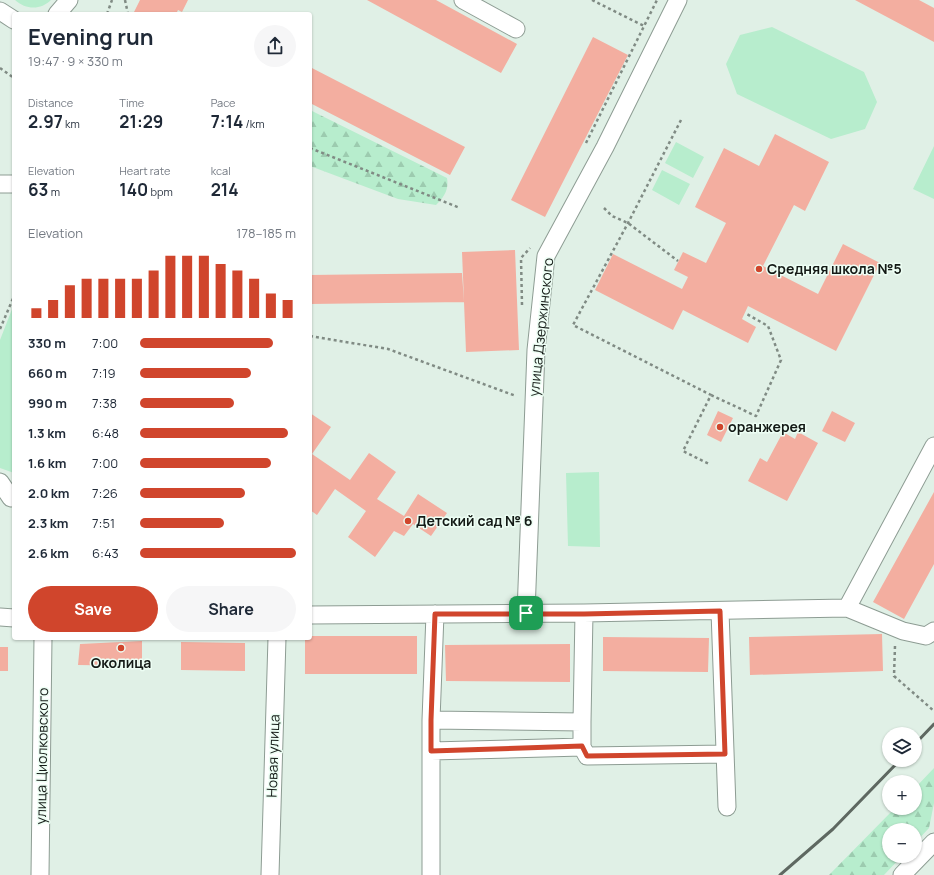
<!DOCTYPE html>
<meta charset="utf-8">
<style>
body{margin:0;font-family:Manrope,sans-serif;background:#f6f6f7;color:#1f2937;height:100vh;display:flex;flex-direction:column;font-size:15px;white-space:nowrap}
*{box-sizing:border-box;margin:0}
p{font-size:13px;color:#747a83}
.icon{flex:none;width:22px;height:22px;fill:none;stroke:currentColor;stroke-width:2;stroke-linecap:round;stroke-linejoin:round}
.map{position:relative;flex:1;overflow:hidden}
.panel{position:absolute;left:12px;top:12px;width:300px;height:628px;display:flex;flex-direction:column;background:#fff;border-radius:4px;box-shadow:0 1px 3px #0004}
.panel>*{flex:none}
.buttons{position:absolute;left:882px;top:727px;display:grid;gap:8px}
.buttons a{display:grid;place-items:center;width:40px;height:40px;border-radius:50%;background:#fff;box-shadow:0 1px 3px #0004;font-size:20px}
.pin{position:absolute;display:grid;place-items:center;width:34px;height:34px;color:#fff;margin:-17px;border-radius:8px;box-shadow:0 2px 6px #0006}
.round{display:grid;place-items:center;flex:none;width:42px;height:42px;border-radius:21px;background:#f6f6f7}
.head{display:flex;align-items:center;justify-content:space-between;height:68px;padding:0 16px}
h1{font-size:22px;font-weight:700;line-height:30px}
.stats{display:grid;grid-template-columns:repeat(3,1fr);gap:6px;height:68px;padding:4px 16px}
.stats div{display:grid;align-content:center}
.stats b{font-size:17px;font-weight:700}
.stats small{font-size:11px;font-weight:400}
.stats p{font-size:11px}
.chart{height:112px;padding:8px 16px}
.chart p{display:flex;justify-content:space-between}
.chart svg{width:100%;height:72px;margin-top:4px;stroke:#d0452c;stroke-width:6}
.button{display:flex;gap:8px;margin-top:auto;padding:8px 16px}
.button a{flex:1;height:46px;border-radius:24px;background:#d0452c;color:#fff;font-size:16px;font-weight:700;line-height:46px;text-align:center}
.button a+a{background:#f6f6f7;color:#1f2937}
ul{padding:0 16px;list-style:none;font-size:13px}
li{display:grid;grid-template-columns:64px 48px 1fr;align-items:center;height:30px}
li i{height:10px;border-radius:5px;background:#d0452c}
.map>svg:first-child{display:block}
</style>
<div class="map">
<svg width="934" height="875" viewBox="0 0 934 875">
<defs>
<pattern id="forest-firs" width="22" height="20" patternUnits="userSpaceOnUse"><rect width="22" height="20" fill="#b7edcd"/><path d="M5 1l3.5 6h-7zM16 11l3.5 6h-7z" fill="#9ccbaf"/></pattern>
</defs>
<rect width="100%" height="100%" fill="#e0f0e6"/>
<path fill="#b7edcd" d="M 15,0 L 51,0 C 41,10 26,10 15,0 Z
M 772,27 L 864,72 L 877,102 L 865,129 L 831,139 L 737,94 L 726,64 L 740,35 Z
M 676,142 L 704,157 L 693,178 L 665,163 Z
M 934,146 L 934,199 L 913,189 Z
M 662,170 L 690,184 L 679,205 L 652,190 Z
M 14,304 L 14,473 L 0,468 L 0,340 Z
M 599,472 L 600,547 L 568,546 L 566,473 Z"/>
<path fill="url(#forest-firs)" d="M 310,110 L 447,178 C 449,190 444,197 436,205 L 398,199 L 310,166 Z
M 934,768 L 934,803 L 929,828 L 915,843 L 915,830 L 889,830 L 889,856 L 902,856 L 884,875 L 829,875 L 895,808 L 915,808 L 915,788 Z"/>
<path fill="#f3aea0" d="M 140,0 L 188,0 L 182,12 L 178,10 L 176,14 L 133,14 Z
M 367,0 L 436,0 L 517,44 L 501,73 Z
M 855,0 L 919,0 L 934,8 L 934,42 Z
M 593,37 L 628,55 L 545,217 L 511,200 Z
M 310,67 L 465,147 L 450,175 L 310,103 Z
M 775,134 L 829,162 L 805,211 L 794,205 L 763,266 L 818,294 L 843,244 L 880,263 L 836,351 L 748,306 L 742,319 L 756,327 L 748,343 L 683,310 L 673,330 L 595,290 L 613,254 L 682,289 L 688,277 L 674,270 L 683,252 L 706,263 L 726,223 L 695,207 L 724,148 L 759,166 Z
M 515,250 L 519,350 L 466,352 L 462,252 Z
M 462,273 L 464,302 L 310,304 L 310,275 Z
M 718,411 L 733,418 L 721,442 L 707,435 Z
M 832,411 L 855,423 L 845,442 L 822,431 Z
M 310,413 L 331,427 L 312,454 L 350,480 L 369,453 L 396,472 L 377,499 L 404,516 L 418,494 L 447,513 L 431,536 L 413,524 L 404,536 L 394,531 L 375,557 L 348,537 L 366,511 L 335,489 L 317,515 L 310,510 Z
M 783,432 L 795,439 L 798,432 L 818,443 L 787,501 L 748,481 L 760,458 L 767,462 Z
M 934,492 L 934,564 L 904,619 L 873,602 Z
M 882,634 L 883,671 L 750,675 L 749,637 Z
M 310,636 L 417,636 L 417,674 L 305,674 L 305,638 L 310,638 Z
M 603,637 L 709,638 L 708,672 L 603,671 Z
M 142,641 L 142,666 L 78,665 L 80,644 Z
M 181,642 L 245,643 L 245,671 L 181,670 Z
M 570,644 L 570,682 L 446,681 L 445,645 Z
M 0,647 L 8,647 L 8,671 L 0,671 Z"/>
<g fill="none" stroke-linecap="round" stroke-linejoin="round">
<defs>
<path id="minor" d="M 463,0 L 516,29
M 0,11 L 14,20
M 57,14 L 69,0
M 0,184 L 14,184
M 0,482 L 11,498
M 847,608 L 934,446
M 720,611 L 727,807
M 526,613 L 536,350 L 546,256 L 605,147 L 678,0
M 310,615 L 584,613 L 847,608 L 903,631 L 926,636 L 934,631
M 0,617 L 14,618
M 431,720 L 582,722 L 584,613
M 582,722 L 582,747 L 587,756 L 725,754
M 431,751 L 582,747
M 40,875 L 43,638
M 270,875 L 277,638
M 431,875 L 431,720 L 435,614
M 902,875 L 934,842"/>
</defs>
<use href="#minor" stroke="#8d9c93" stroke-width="19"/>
<path stroke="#808b84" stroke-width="2.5" stroke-dasharray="3 3" stroke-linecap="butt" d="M 125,0 L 128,14
M 592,0 L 644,26
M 107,14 L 112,0
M 0,68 L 14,78
M 681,120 L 628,223 L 573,325 L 711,395 L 683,451 L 709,464
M 586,143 L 657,0
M 310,148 L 460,208
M 14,201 L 14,213
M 604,208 L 612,216 L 628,223 L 678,261
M 522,305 L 521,258 L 530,248
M 0,329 L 14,296
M 310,336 L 388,349 L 516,396
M 711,395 L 756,416 L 781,360 L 768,326 L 745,313
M 895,646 L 894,676 L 934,711"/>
<use href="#minor" stroke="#fff" stroke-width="17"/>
<path stroke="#5e6861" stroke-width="3" d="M 915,744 L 934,724
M 780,875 L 833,829 L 900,760"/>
</g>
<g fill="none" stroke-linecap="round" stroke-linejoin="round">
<defs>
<path id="route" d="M 720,611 L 725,754 L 587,756 L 582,746 L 431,751 L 431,720 L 435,614 L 584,614 Z"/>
</defs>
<use href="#route" stroke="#fff" stroke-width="8"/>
<use href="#route" stroke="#d0452c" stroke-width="5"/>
</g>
<g fill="#d0452c" stroke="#edfef4" stroke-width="1.5">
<circle cx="759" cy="269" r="4"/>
<circle cx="720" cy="427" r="4"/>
<circle cx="408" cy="521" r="4"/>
<circle cx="121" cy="648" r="4"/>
</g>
<g text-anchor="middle" stroke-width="3" stroke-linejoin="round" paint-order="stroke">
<g font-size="14" font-weight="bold" fill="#141a16" stroke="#edfef4" text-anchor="start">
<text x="767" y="274">Средняя школа №5</text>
<text x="728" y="432">оранжерея</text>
<text x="416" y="526">Детский сад № 6</text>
<text x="121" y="668" text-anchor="middle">Околица</text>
</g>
<g font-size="14" fill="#141a16" stroke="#edfef4">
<text transform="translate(541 327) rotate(-84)" y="5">улица Дзержинского</text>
<text transform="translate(42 756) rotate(-89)" y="5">улица Циолковского</text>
<text transform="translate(273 756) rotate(-88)" y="5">Новая улица</text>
</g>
</g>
</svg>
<div class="buttons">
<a><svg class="icon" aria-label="layers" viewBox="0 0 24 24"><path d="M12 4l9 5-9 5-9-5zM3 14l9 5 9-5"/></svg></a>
<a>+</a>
<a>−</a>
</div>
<div class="pin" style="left:526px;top:613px;background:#1e9e55"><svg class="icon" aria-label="arrive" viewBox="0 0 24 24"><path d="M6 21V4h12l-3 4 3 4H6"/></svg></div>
<section class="panel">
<div class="head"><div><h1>Evening run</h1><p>19:47 · 9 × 330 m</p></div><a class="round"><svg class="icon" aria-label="share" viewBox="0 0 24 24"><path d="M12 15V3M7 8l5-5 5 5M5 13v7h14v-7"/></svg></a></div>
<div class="stats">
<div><p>Distance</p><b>2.97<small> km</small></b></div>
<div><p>Time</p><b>21:29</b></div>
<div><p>Pace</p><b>7:14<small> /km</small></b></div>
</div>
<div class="stats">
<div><p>Elevation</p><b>63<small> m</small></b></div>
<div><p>Heart rate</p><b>140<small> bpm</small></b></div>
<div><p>kcal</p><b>214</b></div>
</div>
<div class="chart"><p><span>Elevation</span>178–185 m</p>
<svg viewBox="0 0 160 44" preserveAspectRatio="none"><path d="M5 44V38M15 44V33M25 44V24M35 44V20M45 44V20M55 44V20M65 44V20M75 44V15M85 44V6M95 44V6M105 44V6M115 44V11M125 44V15M135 44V20M145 44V29M155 44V33"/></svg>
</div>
<ul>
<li><b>330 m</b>7:00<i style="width:85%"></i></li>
<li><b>660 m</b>7:19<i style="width:71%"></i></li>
<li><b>990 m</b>7:38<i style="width:60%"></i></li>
<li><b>1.3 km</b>6:48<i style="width:95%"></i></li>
<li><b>1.6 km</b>7:00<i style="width:84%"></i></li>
<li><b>2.0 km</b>7:26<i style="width:67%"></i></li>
<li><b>2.3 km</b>7:51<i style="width:54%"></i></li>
<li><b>2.6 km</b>6:43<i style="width:100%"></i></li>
</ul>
<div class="button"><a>Save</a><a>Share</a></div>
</section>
</div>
